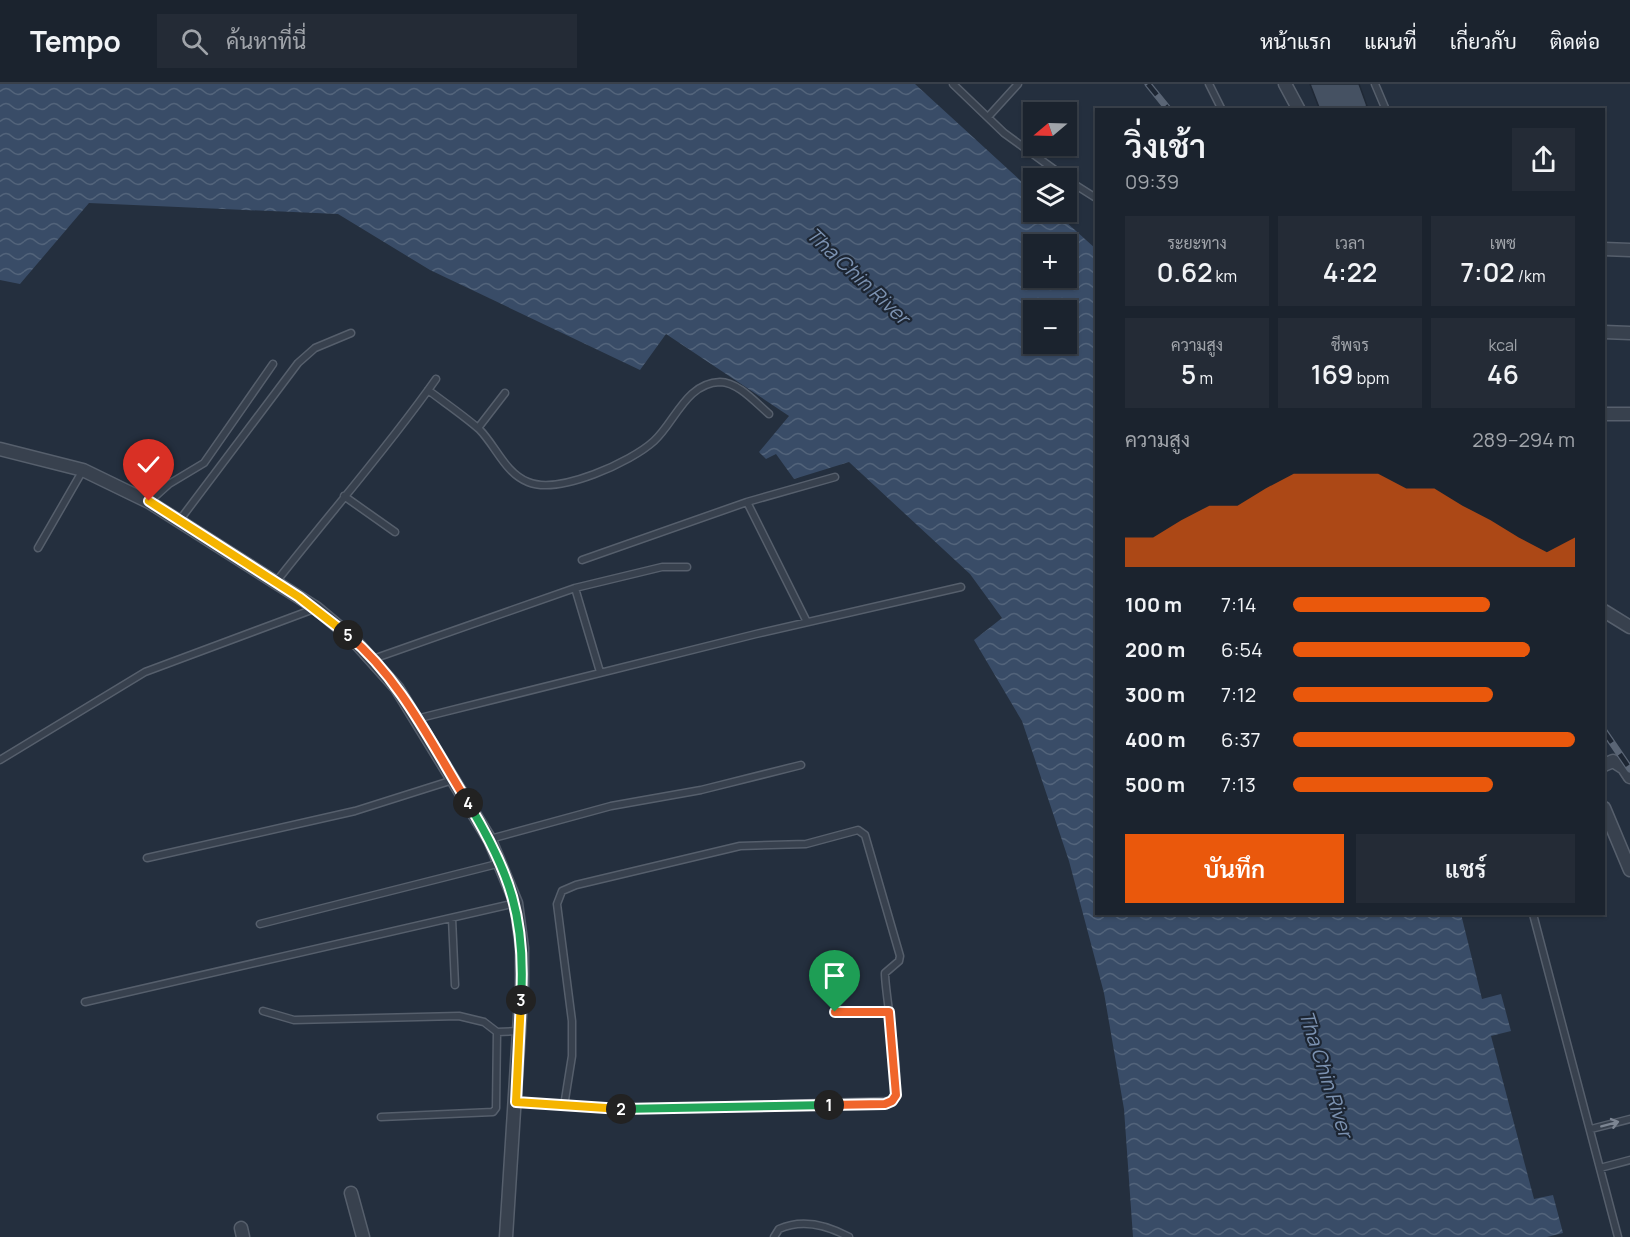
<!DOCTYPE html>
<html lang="th">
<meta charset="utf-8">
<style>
body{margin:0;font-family:Manrope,Sarabun,sans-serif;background:#242b36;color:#f1f3f6;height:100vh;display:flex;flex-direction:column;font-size:22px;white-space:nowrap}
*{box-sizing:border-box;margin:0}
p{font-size:20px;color:#a0a4aa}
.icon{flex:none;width:33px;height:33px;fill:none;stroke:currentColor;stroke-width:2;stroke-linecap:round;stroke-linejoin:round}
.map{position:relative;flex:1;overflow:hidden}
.details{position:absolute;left:1095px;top:24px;width:510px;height:807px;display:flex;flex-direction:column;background:#1b232e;border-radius:0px;box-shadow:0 2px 4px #0004,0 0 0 2px #39404a}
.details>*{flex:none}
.needle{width:39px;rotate:251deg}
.controls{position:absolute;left:1023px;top:18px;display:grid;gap:12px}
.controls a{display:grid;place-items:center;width:54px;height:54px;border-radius:0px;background:#1b232e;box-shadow:0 2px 4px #0004,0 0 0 2px #39404a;font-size:30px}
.pin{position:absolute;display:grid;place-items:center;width:51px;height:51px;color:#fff;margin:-62px -26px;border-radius:50% 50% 50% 0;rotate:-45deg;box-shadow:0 0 6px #0007}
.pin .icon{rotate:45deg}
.km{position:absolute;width:30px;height:30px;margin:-15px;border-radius:50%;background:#222;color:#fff;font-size:16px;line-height:30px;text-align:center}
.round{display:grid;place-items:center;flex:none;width:63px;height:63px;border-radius:0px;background:#242b36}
.headline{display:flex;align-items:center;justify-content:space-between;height:102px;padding:0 30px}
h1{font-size:33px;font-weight:600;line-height:45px}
.figures{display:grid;grid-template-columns:repeat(3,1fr);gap:9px;height:102px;padding:6px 30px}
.figures div{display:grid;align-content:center;border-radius:0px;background:#242b36;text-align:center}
.figures b{font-size:26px;font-weight:600}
.figures small{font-size:16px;font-weight:400}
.figures p{font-size:16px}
.chart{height:168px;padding:12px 30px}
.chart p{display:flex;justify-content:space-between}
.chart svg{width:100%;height:108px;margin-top:6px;fill:#ea580c;opacity:.7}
.action{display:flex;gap:12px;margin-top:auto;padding:12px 30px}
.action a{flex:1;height:69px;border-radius:0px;background:#ea580c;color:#fff;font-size:24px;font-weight:600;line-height:69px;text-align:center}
.action a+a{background:#242b36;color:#f1f3f6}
ul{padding:0 30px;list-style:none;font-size:20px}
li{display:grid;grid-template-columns:96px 72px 1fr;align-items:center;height:45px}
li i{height:15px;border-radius:8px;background:#ea580c}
header{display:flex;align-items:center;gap:36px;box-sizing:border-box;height:84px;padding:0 30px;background:#1b232e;border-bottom:2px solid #39404a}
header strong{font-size:28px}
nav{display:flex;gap:33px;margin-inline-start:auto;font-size:21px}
.search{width:420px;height:54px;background:#242b36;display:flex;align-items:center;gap:15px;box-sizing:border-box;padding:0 21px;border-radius:0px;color:#a0a4aa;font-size:22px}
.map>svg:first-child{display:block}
</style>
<header>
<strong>Tempo</strong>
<div class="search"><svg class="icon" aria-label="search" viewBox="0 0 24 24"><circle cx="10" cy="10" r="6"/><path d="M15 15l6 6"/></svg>ค้นหาที่นี่</div>
<nav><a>หน้าแรก</a><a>แผนที่</a><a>เกี่ยวกับ</a><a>ติดต่อ</a></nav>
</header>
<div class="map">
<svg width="1630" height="1153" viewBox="0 0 1630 1153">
<defs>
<pattern id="water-waves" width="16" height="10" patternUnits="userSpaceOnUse" patternTransform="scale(1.5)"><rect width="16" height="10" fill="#394c67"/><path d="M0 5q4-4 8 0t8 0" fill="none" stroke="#53647b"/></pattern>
</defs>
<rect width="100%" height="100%" fill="#242f3e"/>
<path fill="url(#water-waves)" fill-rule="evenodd" d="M 0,0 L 915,0 L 1033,108 L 1034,128 L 1055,128 L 1096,165 L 1096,830 L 1461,830 L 1482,915 L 1501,910 L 1511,947 L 1491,952 L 1534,1115 L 1553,1111 L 1563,1149 L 1547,1153 L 1133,1153 L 1124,1025 L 1104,909 L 1069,777 L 1022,637 L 974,556 L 1002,534 L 970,490 L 849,378 L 794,395 L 776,370 L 766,375 L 759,368 L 789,332 L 666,250 L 640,286 L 430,186 L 338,130 L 89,119 L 20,200 L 0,196 ZM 1034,160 L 1066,160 L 1066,194 L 1034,194 ZM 1034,226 L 1066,226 L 1066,260 L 1034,260 Z"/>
<path fill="#455162" stroke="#1f2835" stroke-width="1.5" d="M 1310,0 L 1359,0 L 1367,22 L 1358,26 L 1320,26 Z"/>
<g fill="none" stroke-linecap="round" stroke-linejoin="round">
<defs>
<path id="service" d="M 953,0 L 1004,49 L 1066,94
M 1209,0 L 1222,26
M 1375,0 L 1386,26
M 988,33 L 1018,0
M 1066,95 L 1096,114
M 428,306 C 445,319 463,331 479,345 C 496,362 505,389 528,398 C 559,411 631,378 654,357 C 675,338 686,299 720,298 C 738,298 756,319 769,330
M 478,344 L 505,309
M 344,412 L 395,448
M 149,418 L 169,400 L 204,379 L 273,280
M 747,418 L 835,393
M 179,437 L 298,279 L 315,264 L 351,249
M 38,464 L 83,386
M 582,476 L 747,418 L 807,538
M 276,498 C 329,430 387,365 436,295
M 575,504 L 662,483 L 687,483
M 373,575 L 575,504 L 600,588
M 416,635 L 756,550 L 961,503
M 0,676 L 145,588 L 314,525
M 490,755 L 611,722 L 701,706 L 801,681
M 147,774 L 355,727 L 453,696
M 1533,830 L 1618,1153
M 452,834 L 455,901
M 260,840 L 501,779
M 85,918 L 516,819
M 263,927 L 294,936 L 459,932 L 484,938 L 497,948
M 835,928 L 889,928
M 516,1018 L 608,1025 L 892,1017 C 904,999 885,916 885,889 L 899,877 L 900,872 L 865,751 L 858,746 L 806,760 L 740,762 L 576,801 L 562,807 L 557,820 L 572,937 L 572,972 L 564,1022
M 381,1033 L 493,1028 L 496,1024 L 497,948 L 519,947
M 1591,1045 L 1630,1035
M 1600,1084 L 1630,1076
M 774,1153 L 779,1145 C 803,1134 827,1141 849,1153"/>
<path id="minor" d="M 1285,0 L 1299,26
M 1604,165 L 1630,166
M 1604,248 L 1630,249
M 1604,330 L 1630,330
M 0,365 L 83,386 L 149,418 L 316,524 L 353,555 L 397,604 L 490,756 L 516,819 L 522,864 L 522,900 L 506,1153
M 1604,527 L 1630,543
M 1604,681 L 1613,677 L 1624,684 L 1630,693
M 1604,724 L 1630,786
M 351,1109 L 363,1153
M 241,1144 L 243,1153"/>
</defs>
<use href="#service" stroke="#565f6c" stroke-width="9"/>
<use href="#minor" stroke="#565f6c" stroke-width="15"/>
<use href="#service" stroke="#38414e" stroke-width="6"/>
<use href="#minor" stroke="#38414e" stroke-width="12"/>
<defs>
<path id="rail" d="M 1148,0 L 1169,26
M 1604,647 L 1630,685"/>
</defs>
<use href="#rail" stroke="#5a6575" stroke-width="7"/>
<use href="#rail" stroke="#1d2633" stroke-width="4.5" stroke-dasharray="14" stroke-linecap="butt"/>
</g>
<defs><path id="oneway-shaft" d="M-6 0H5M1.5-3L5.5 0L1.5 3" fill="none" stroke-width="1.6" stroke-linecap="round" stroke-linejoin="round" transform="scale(1.5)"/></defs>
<use stroke="#7c8592" href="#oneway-shaft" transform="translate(1610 1040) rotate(-15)"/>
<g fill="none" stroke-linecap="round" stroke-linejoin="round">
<defs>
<path id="split-1" d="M 829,1021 L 885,1020 L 892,1017 L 896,1011 L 889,928 L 835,928"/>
<path id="split-2" d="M 621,1025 L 829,1021"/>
<path id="split-3" d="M 521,916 L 516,1018 L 621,1025"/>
<path id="split-4" d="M 468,719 C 510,788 526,834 521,916"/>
<path id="split-5" d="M 348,551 C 401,595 432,661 468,719"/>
<path id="split-6" d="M 149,417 L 299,513 L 348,551"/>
</defs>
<use href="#split-1" stroke="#fff" stroke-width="12"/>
<use href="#split-2" stroke="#fff" stroke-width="12"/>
<use href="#split-3" stroke="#fff" stroke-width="12"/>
<use href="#split-4" stroke="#fff" stroke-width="12"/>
<use href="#split-5" stroke="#fff" stroke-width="12"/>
<use href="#split-6" stroke="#fff" stroke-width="12"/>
<use href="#split-1" stroke="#f0652b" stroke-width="8"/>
<use href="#split-2" stroke="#22a559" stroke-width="8"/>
<use href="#split-3" stroke="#f5b400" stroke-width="8"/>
<use href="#split-4" stroke="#22a559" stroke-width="8"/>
<use href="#split-5" stroke="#f0652b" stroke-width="8"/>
<use href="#split-6" stroke="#f5b400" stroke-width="8"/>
</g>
<g text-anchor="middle" stroke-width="4.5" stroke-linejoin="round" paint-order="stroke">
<g font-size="20" font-style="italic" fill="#7c92b1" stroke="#1d2633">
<text transform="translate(858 192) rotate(43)" y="7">Tha Chin River</text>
<text transform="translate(1326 990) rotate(72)" y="7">Tha Chin River</text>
</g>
</g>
</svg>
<div class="controls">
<a><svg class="needle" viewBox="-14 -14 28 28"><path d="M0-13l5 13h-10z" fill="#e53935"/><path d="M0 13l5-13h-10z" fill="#a0a4aa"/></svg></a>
<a><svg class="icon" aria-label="layers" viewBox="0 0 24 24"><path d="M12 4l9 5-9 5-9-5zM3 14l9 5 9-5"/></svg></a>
<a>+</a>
<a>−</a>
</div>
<div class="pin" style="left:835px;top:928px;background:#1e9e55"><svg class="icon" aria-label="arrive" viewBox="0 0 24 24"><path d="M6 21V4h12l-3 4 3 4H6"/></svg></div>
<div class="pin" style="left:149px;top:417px;background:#d93025"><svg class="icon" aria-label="check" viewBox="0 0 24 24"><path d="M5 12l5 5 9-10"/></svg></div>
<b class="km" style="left:829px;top:1021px">1</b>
<b class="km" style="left:621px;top:1025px">2</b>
<b class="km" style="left:521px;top:916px">3</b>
<b class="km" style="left:468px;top:719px">4</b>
<b class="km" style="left:348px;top:551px">5</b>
<section class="details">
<div class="headline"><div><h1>วิ่งเช้า</h1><p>09:39</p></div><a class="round"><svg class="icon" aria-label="share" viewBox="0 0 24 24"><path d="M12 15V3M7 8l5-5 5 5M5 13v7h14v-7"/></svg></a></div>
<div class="figures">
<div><p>ระยะทาง</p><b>0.62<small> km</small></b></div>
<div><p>เวลา</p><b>4:22</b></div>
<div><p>เพซ</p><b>7:02<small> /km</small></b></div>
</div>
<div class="figures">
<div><p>ความสูง</p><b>5<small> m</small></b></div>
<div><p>ชีพจร</p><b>169<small> bpm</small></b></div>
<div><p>kcal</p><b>46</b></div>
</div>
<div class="chart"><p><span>ความสูง</span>289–294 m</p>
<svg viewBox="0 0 160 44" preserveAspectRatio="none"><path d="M0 44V32L10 32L20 25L30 19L40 19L50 12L60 6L70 6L80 6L90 6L100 12L110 12L120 19L130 25L140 32L150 38L160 32V44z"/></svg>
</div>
<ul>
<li><b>100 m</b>7:14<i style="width:70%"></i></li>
<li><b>200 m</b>6:54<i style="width:84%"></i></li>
<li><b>300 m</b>7:12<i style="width:71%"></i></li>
<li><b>400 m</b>6:37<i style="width:100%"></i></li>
<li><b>500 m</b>7:13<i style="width:71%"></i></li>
</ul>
<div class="action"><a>บันทึก</a><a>แชร์</a></div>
</section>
</div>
